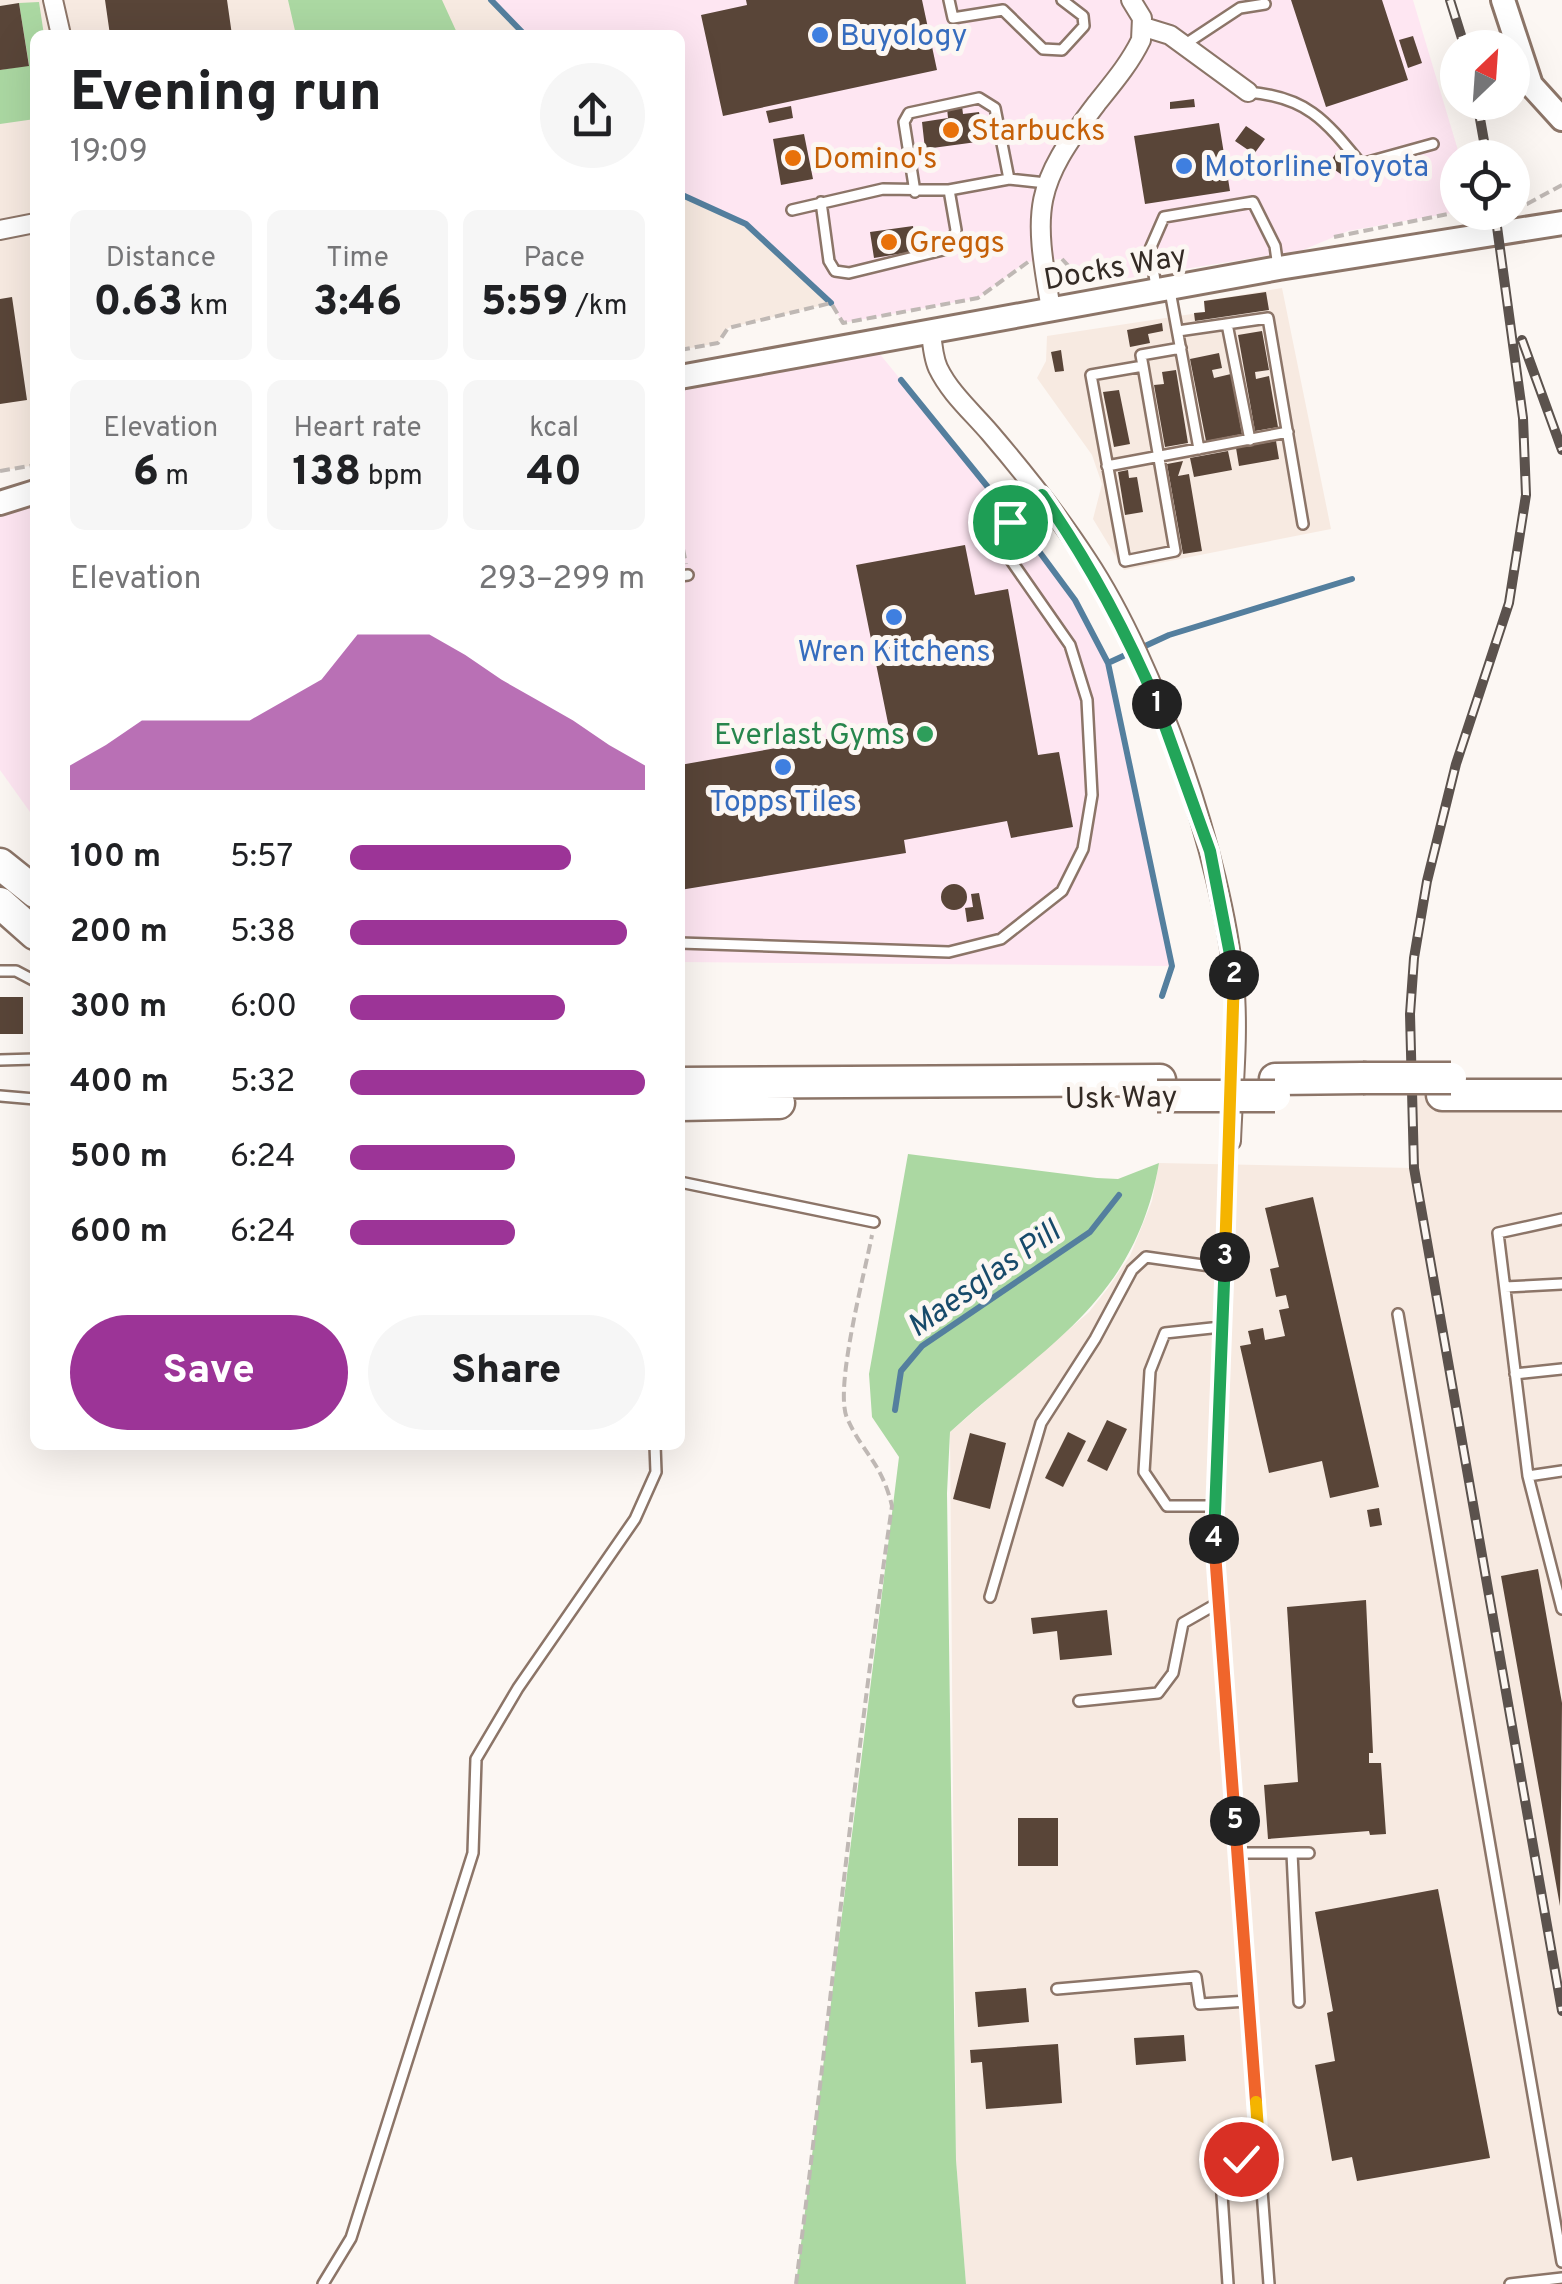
<!DOCTYPE html>
<meta charset="utf-8">
<style>
body{margin:0;font-family:Overpass,sans-serif;background:#f6f6f6;color:#202124;height:100vh;display:flex;flex-direction:column;font-size:38px;white-space:nowrap}
*{box-sizing:border-box;margin:0}
p{font-size:32px;color:#757577}
.icon{flex:none;width:55px;height:55px;fill:none;stroke:currentColor;stroke-width:2;stroke-linecap:round;stroke-linejoin:round}
.map{position:relative;flex:1;overflow:hidden}
.panel{position:absolute;left:30px;top:30px;width:655px;height:1420px;display:flex;flex-direction:column;background:#fff;border-radius:15px;box-shadow:0 10px 40px #0002}
.panel>*{flex:none}
.needle{width:65px;rotate:25deg}
.buttons{position:absolute;left:1440px;top:30px;display:grid;gap:20px}
.buttons a{display:grid;place-items:center;width:90px;height:90px;border-radius:50%;background:#fff;box-shadow:0 10px 40px #0002;font-size:50px}
.pin{position:absolute;display:grid;place-items:center;width:85px;height:85px;color:#fff;margin:-42px;border:5px solid #fff;border-radius:50%;box-shadow:0 2px 10px #0007}
.km{position:absolute;width:50px;height:50px;margin:-25px;border-radius:50%;background:#222;color:#fff;font-size:28px;line-height:50px;text-align:center}
.round{display:grid;place-items:center;flex:none;width:105px;height:105px;border-radius:52px;background:#f6f6f6}
.headline{display:flex;align-items:center;justify-content:space-between;height:170px;padding:0 40px}
h1{font-size:55px;font-weight:800;line-height:75px}
.figures{display:grid;grid-template-columns:repeat(3,1fr);gap:15px;height:170px;padding:10px 40px}
.figures div{display:grid;align-content:center;border-radius:15px;background:#f6f6f6;text-align:center}
.figures b{font-size:42px;font-weight:800}
.figures small{font-size:28px;font-weight:400}
.figures p{font-size:28px}
.chart{height:280px;padding:20px 40px}
.chart p{display:flex;justify-content:space-between}
.chart svg{width:100%;height:180px;margin-top:10px;fill:#9c3497;opacity:.7}
.button{display:flex;gap:20px;margin-top:auto;padding:20px 40px}
.button a{flex:1;height:115px;border-radius:60px;background:#9c3497;color:#fff;font-size:40px;font-weight:800;line-height:115px;text-align:center}
.button a+a{background:#f6f6f6;color:#202124}
ul{padding:0 40px;list-style:none;font-size:32px}
li{display:grid;grid-template-columns:160px 120px 1fr;align-items:center;height:75px}
li i{height:25px;border-radius:12px;background:#9c3497}
.map>svg:first-child{display:block}
</style>
<div class="map">
<svg width="1562" height="2284" viewBox="0 0 1562 2284">
<rect width="100%" height="100%" fill="#fcf7f3"/>
<path fill="#fee6f2" d="M 491,0 L 1413,0 L 1460,157 L 1457,212 L 1348,231 L 1303,250 L 1098,283 L 1078,275 L 1061,259 L 1026,262 L 978,298 L 843,323 L 831,303 L 746,224 L 680,194 L 680,35 L 525,35 Z
M 870,342 L 1042,553 L 1075,600 L 1108,663 L 1172,966 L 680,962 L 680,377 Z
M 35,492 L 35,819 L 0,770 L 0,503 Z"/>
<path fill="#f7eae1" d="M 0,0 L 491,0 L 525,35 L 35,35 L 35,465 L 0,471 Z
M 680,194 L 746,224 L 831,303 L 728,328 L 718,343 L 680,350 Z
M 1282,288 L 1331,529 L 1124,570 L 1093,519 L 1102,484 L 1092,455 L 1037,378 L 1046,361 L 1047,336 L 1205,312 L 1204,301 Z
M 1413,1095 L 1562,1095 L 1562,2284 L 966,2284 L 956,2160 L 950,1432 L 1089,1312 L 1108,1288 L 1130,1256 L 1152,1201 L 1159,1163 L 1413,1168 Z"/>
<path fill="#abd8a2" d="M 288,0 L 442,0 L 458,35 L 296,35 Z
M 39,2 L 44,35 L 35,35 L 35,119 L 0,124 L 0,70 L 29,65 L 19,3 Z
M 908,1154 L 1097,1178 L 1118,1179 L 1159,1163 C 1135,1302 1045,1345 950,1432 L 947,1493 L 956,2160 L 966,2284 L 796,2284 L 899,1457 L 872,1417 L 869,1374 Z"/>
<g fill="none" stroke-linecap="round" stroke-linejoin="round">
<path stroke="#547f9e" stroke-width="6" d="M 491,0 L 525,35
M 680,194 L 746,224 L 831,303
M 901,380 L 1004,507
M 1024,531 L 1075,600 L 1108,663 L 1172,966 L 1162,996
M 1108,663 L 1169,635 L 1352,579
M 895,1410 L 901,1371 L 922,1346 L 1090,1232 L 1119,1195"/>
</g>
<path fill="#594538" d="M 105,0 L 227,0 L 232,35 L 110,35 Z
M 746,0 L 922,0 L 937,70 L 723,116 L 701,15 L 747,5 Z
M 1291,0 L 1382,0 L 1408,80 L 1326,107 Z
M 19,3 L 29,66 L 0,70 L 0,6 Z
M 1413,36 L 1422,63 L 1408,68 L 1399,40 Z
M 1194,99 L 1195,107 L 1170,109 L 1170,102 Z
M 791,106 L 793,118 L 769,123 L 766,111 Z
M 962,106 L 963,114 L 979,112 L 984,141 L 925,149 L 922,122 L 948,118 L 947,108 Z
M 1219,123 L 1230,191 L 1145,204 L 1134,136 Z
M 1246,126 L 1265,139 L 1254,154 L 1235,141 Z
M 804,134 L 813,179 L 781,185 L 773,139 Z
M 1336,153 L 1351,163 L 1342,175 L 1328,165 Z
M 913,226 L 917,251 L 874,258 L 870,232 Z
M 1266,292 L 1269,310 L 1195,321 L 1194,313 L 1205,312 L 1204,301 Z
M 12,297 L 27,400 L 0,404 L 0,299 Z
M 1162,323 L 1163,331 L 1148,334 L 1150,343 L 1130,347 L 1127,330 Z
M 1262,331 L 1269,370 L 1255,372 L 1256,379 L 1269,376 L 1278,427 L 1255,431 L 1238,335 Z
M 1061,350 L 1064,371 L 1055,372 L 1051,352 Z
M 1219,353 L 1222,368 L 1212,370 L 1214,378 L 1231,374 L 1242,434 L 1206,441 L 1190,359 Z
M 1176,370 L 1188,443 L 1165,447 L 1154,385 L 1164,384 L 1162,372 Z
M 1119,390 L 1130,444 L 1114,447 L 1103,392 Z
M 1276,441 L 1279,459 L 1239,466 L 1236,448 Z
M 1228,451 L 1232,470 L 1194,477 L 1190,458 Z
M 1183,461 L 1178,476 L 1189,474 L 1202,551 L 1183,554 L 1167,464 Z
M 1128,470 L 1129,478 L 1137,477 L 1143,512 L 1125,515 L 1118,472 Z
M 965,545 L 975,595 L 1008,589 L 1038,755 L 1059,752 L 1073,827 L 1011,838 L 1007,821 L 904,840 L 906,853 L 680,890 L 680,765 L 889,728 L 856,565 Z
M941 897a13 13 0 1 1 26 0a13 13 0 1 1-26 0Z
M 979,893 L 984,919 L 967,922 L 965,908 L 973,907 L 971,894 Z
M 0,997 L 23,997 L 23,1034 L 0,1034 Z
M 1313,1197 L 1379,1487 L 1330,1498 L 1322,1461 L 1269,1473 L 1240,1346 L 1251,1344 L 1248,1331 L 1263,1328 L 1265,1340 L 1285,1336 L 1279,1310 L 1289,1308 L 1286,1295 L 1276,1297 L 1270,1269 L 1279,1267 L 1265,1208 Z
M 1107,1420 L 1127,1429 L 1107,1471 L 1087,1461 Z
M 1068,1432 L 1086,1441 L 1063,1487 L 1045,1478 Z
M 970,1433 L 1006,1443 L 990,1509 L 953,1499 Z
M 1379,1508 L 1382,1525 L 1370,1527 L 1367,1510 Z
M 1538,1569 L 1562,1703 L 1560,1906 L 1501,1576 Z
M 1366,1600 L 1373,1753 L 1369,1753 L 1369,1763 L 1381,1763 L 1386,1834 L 1370,1835 L 1369,1831 L 1268,1839 L 1264,1785 L 1298,1782 L 1287,1607 Z
M 1107,1610 L 1112,1655 L 1060,1660 L 1057,1631 L 1033,1634 L 1031,1618 Z
M 1018,1818 L 1058,1818 L 1058,1866 L 1018,1866 Z
M 1438,1889 L 1490,2158 L 1357,2181 L 1352,2157 L 1332,2161 L 1315,2065 L 1335,2061 L 1327,2013 L 1333,2011 L 1315,1912 Z
M 1026,1988 L 1029,2022 L 978,2027 L 975,1992 Z
M 1184,2035 L 1186,2061 L 1136,2065 L 1134,2038 Z
M 1058,2044 L 1062,2103 L 986,2109 L 982,2062 L 971,2063 L 970,2050 Z"/>
<g fill="none" stroke-linecap="round" stroke-linejoin="round">
<defs>
<path id="service" d="M 949,0 L 953,18 L 1003,10 L 1043,49 L 1062,50 L 1084,26 L 1083,16 L 1062,0
M 1184,45 L 1240,8 L 1265,4
M 1248,92 C 1307,97 1325,120 1361,164 L 1433,144
M 915,192 L 904,122 L 909,113 L 979,98 L 995,108 L 1009,179
M 821,202 L 829,261 L 835,271 L 849,273 L 951,248 L 956,230 L 949,190
M 792,210 L 883,189 L 949,190 L 1009,179 L 1046,183
M 1156,287 L 1150,249 L 1164,217 L 1253,202 L 1275,246 L 1278,267
M 1170,291 L 1199,449
M 1227,324 L 1250,440
M 1178,331 L 1268,318 L 1303,524
M 1143,366 L 1175,551 L 1125,561 L 1091,375 Z
M 1143,366 L 1141,355 L 1181,348
M 1107,466 L 1288,432
M 680,576 L 688,575
M 680,943 L 949,952 L 1001,939 L 1062,891 L 1083,849 L 1092,795 L 1087,700 L 1070,645 L 1001,546 L 1010,523 L 1041,496
M 0,971 L 16,971 L 35,981
M 0,1060 L 35,1059
M 0,1096 L 35,1099
M 1231,1141 L 1212,1522 L 1269,2284
M 680,1182 L 874,1222
M 1505,1287 L 1562,1284
M 1398,1314 L 1562,2262
M 1515,1374 L 1562,1369
M 1562,1471 L 1528,1476 L 1562,1609
M 1528,1476 L 1498,1233 L 1562,1219
M 1212,1506 L 1167,1506 L 1144,1472 L 1150,1371 L 1165,1333 L 1221,1327
M 990,1597 L 1041,1423 L 1095,1339 L 1132,1270 L 1146,1257 L 1224,1268
M 1079,1701 L 1158,1693 L 1173,1673 L 1183,1623 L 1218,1603
M 1237,1853 L 1309,1853
M 1292,1853 L 1299,2002
M 1057,1989 L 1196,1977 L 1200,2004 L 1248,2001
M 323,2284 L 351,2238 L 473,1853 L 476,1759 L 518,1688 L 635,1519 L 656,1472 L 655,1445
M 1228,2284 L 1220,2165 L 1260,2158
M 1510,2284 L 1562,2278"/>
<path id="minor" d="M 53,0 L 61,35
M 1144,27 L 1170,35 L 1248,92
M 0,230 L 35,223
M 1051,309 C 1033,207 1033,187 1097,103 C 1113,83 1130,63 1141,40 L 1142,18 L 1131,0
M 931,331 C 932,343 933,357 938,368 C 950,393 972,412 990,433 C 1025,474 1058,515 1087,560 C 1156,664 1222,858 1234,981 C 1239,1033 1233,1088 1231,1141"/>
<path id="tertiary" d="M 1503,0 L 1531,85 L 1562,119
M 680,377 L 1279,268 L 1562,223
M 0,503 L 35,492"/>
<path id="primary" d="M 0,864 L 35,892
M 0,903 L 35,934
M 1275,1079 L 1363,1078
M 680,1083 L 1160,1080
M 1442,1095 L 1562,1095
M 680,1105 L 779,1103"/>
</defs>
<use href="#service" stroke="#8c7568" stroke-width="14"/>
<use href="#minor" stroke="#8c7568" stroke-width="22"/>
<use href="#tertiary" stroke="#8c7568" stroke-width="28"/>
<use href="#primary" stroke="#8c7568" stroke-width="35"/>
<path stroke="#bfb8b4" stroke-width="4" stroke-dasharray="10 5" stroke-linecap="butt" d="M 1512,205 L 1527,204 L 1562,185
M 1334,237 L 1458,212
M 1062,259 L 1078,276 L 1090,280
M 680,350 L 718,343 L 728,328 L 831,303 L 843,323 L 978,298 L 1028,262
M 0,471 L 35,465
M 680,534 L 686,564
M 796,2284 C 829,2025 854,1765 892,1506 C 881,1461 863,1454 847,1418 C 834,1388 865,1272 872,1235"/>
<use href="#service" stroke="#fff" stroke-width="9"/>
<use href="#minor" stroke="#fff" stroke-width="18"/>
<use href="#tertiary" stroke="#fff" stroke-width="22"/>
<use href="#primary" stroke="#fff" stroke-width="30"/>
<defs>
<path id="rail" d="M 1450,0 L 1465,48
M 1477,102 L 1487,158
M 1495,212 L 1523,418 L 1526,495 L 1509,603 L 1456,764 L 1427,881 L 1414,958 L 1410,1014 L 1414,1168 L 1562,2011
M 1522,340 L 1562,450"/>
</defs>
<use href="#rail" stroke="#5b524d" stroke-width="10"/>
<use href="#rail" stroke="#fcf7f3" stroke-width="6" stroke-dasharray="19" stroke-linecap="butt"/>
<defs>
<path id="primary-bridge" d="M 1363,1078 L 1451,1078
M 1157,1096 L 1275,1096"/>
</defs>
<use href="#primary-bridge" stroke="#8c7568" stroke-width="35" stroke-linecap="butt"/>
<use href="#primary-bridge" stroke="#fff" stroke-width="30"/>
</g>
<g fill="none" stroke-linecap="round" stroke-linejoin="round">
<defs>
<path id="split-1" d="M 1010,522 L 1042,495 C 1089,562 1125,629 1157,704"/>
<path id="split-2" d="M 1157,704 L 1210,851 L 1234,975"/>
<path id="split-3" d="M 1225,1257 L 1234,975"/>
<path id="split-4" d="M 1214,1539 L 1225,1257"/>
<path id="split-5" d="M 1214,1539 L 1235,1821"/>
<path id="split-6" d="M 1235,1821 L 1256,2102"/>
<path id="split-7" d="M 1241,2159 L 1260,2158 L 1256,2102"/>
</defs>
<use href="#split-1" stroke="#fff" stroke-width="20"/>
<use href="#split-2" stroke="#fff" stroke-width="20"/>
<use href="#split-3" stroke="#fff" stroke-width="20"/>
<use href="#split-4" stroke="#fff" stroke-width="20"/>
<use href="#split-5" stroke="#fff" stroke-width="20"/>
<use href="#split-6" stroke="#fff" stroke-width="20"/>
<use href="#split-7" stroke="#fff" stroke-width="20"/>
<use href="#split-1" stroke="#22a559" stroke-width="12"/>
<use href="#split-2" stroke="#22a559" stroke-width="12"/>
<use href="#split-3" stroke="#f5b400" stroke-width="12"/>
<use href="#split-4" stroke="#22a559" stroke-width="12"/>
<use href="#split-5" stroke="#f0652b" stroke-width="12"/>
<use href="#split-6" stroke="#f0652b" stroke-width="12"/>
<use href="#split-7" stroke="#f5b400" stroke-width="12"/>
</g>
<g fill="#3f7fe0" stroke="#fcf7f3" stroke-width="4">
<circle cx="820" cy="35" r="10"/>
<circle cx="1184" cy="166" r="10"/>
<circle cx="894" cy="617" r="10"/>
<circle cx="783" cy="767" r="10"/>
</g>
<g fill="#e8710a" stroke="#fcf7f3" stroke-width="4">
<circle cx="951" cy="130" r="10"/>
<circle cx="793" cy="158" r="10"/>
<circle cx="889" cy="242" r="10"/>
</g>
<circle fill="#2e9e5b" stroke="#fcf7f3" stroke-width="4" cx="925" cy="734" r="10"/>
<g text-anchor="middle" stroke-width="10" stroke-linejoin="round" paint-order="stroke">
<g font-size="30" fill="#366cbe" stroke="#fcf7f3" text-anchor="start">
<text x="840" y="45">Buyology</text>
<text x="1204" y="176">Motorline Toyota</text>
<text x="894" y="661" text-anchor="middle">Wren Kitchens</text>
<text x="783" y="811" text-anchor="middle">Topps Tiles</text>
</g>
<g font-size="30" fill="#c56008" stroke="#fcf7f3" text-anchor="start">
<text x="971" y="140">Starbucks</text>
<text x="813" y="168">Domino's</text>
<text x="909" y="252">Greggs</text>
</g>
<g font-size="30" fill="#342b25" stroke="#fcf7f3">
<text transform="translate(1115 267) rotate(-10)" y="10">Docks Way</text>
<text transform="translate(1121 1097) rotate(-1)" y="10">Usk Way</text>
</g>
<g font-size="30" fill="#27864d" stroke="#fcf7f3" text-anchor="end">
<text x="905" y="744">Everlast Gyms</text>
</g>
<g font-size="32" font-style="italic" fill="#174a6a" stroke="#fcf7f3">
<text transform="translate(983 1278) rotate(-35)" y="11">Maesglas Pill</text>
</g>
</g>
</svg>
<div class="buttons">
<a><svg class="needle" viewBox="-14 -14 28 28"><path d="M0-13l5 13h-10z" fill="#e53935"/><path d="M0 13l5-13h-10z" fill="#757577"/></svg></a>
<a><svg class="icon" aria-label="locate" viewBox="0 0 24 24"><circle cx="12" cy="12" r="6"/><path d="M12 2v4M12 18v4M2 12h4M18 12h4"/></svg></a>
</div>
<div class="pin" style="left:1010px;top:522px;background:#1e9e55"><svg class="icon" aria-label="arrive" viewBox="0 0 24 24"><path d="M6 21V4h12l-3 4 3 4H6"/></svg></div>
<div class="pin" style="left:1241px;top:2159px;background:#d93025"><svg class="icon" aria-label="check" viewBox="0 0 24 24"><path d="M5 12l5 5 9-10"/></svg></div>
<b class="km" style="left:1157px;top:704px">1</b>
<b class="km" style="left:1234px;top:975px">2</b>
<b class="km" style="left:1225px;top:1257px">3</b>
<b class="km" style="left:1214px;top:1539px">4</b>
<b class="km" style="left:1235px;top:1821px">5</b>
<section class="panel">
<div class="headline"><div><h1>Evening run</h1><p>19:09</p></div><a class="round"><svg class="icon" aria-label="share" viewBox="0 0 24 24"><path d="M12 15V3M7 8l5-5 5 5M5 13v7h14v-7"/></svg></a></div>
<div class="figures">
<div><p>Distance</p><b>0.63<small> km</small></b></div>
<div><p>Time</p><b>3:46</b></div>
<div><p>Pace</p><b>5:59<small> /km</small></b></div>
</div>
<div class="figures">
<div><p>Elevation</p><b>6<small> m</small></b></div>
<div><p>Heart rate</p><b>138<small> bpm</small></b></div>
<div><p>kcal</p><b>40</b></div>
</div>
<div class="chart"><p><span>Elevation</span>293–299 m</p>
<svg viewBox="0 0 160 44" preserveAspectRatio="none"><path d="M0 44V38L10 33L20 27L30 27L40 27L50 27L60 22L70 17L80 6L90 6L100 6L110 11L120 17L130 22L140 27L150 33L160 38V44z"/></svg>
</div>
<ul>
<li><b>100 m</b>5:57<i style="width:75%"></i></li>
<li><b>200 m</b>5:38<i style="width:94%"></i></li>
<li><b>300 m</b>6:00<i style="width:73%"></i></li>
<li><b>400 m</b>5:32<i style="width:100%"></i></li>
<li><b>500 m</b>6:24<i style="width:56%"></i></li>
<li><b>600 m</b>6:24<i style="width:56%"></i></li>
</ul>
<div class="button"><a>Save</a><a>Share</a></div>
</section>
</div>
